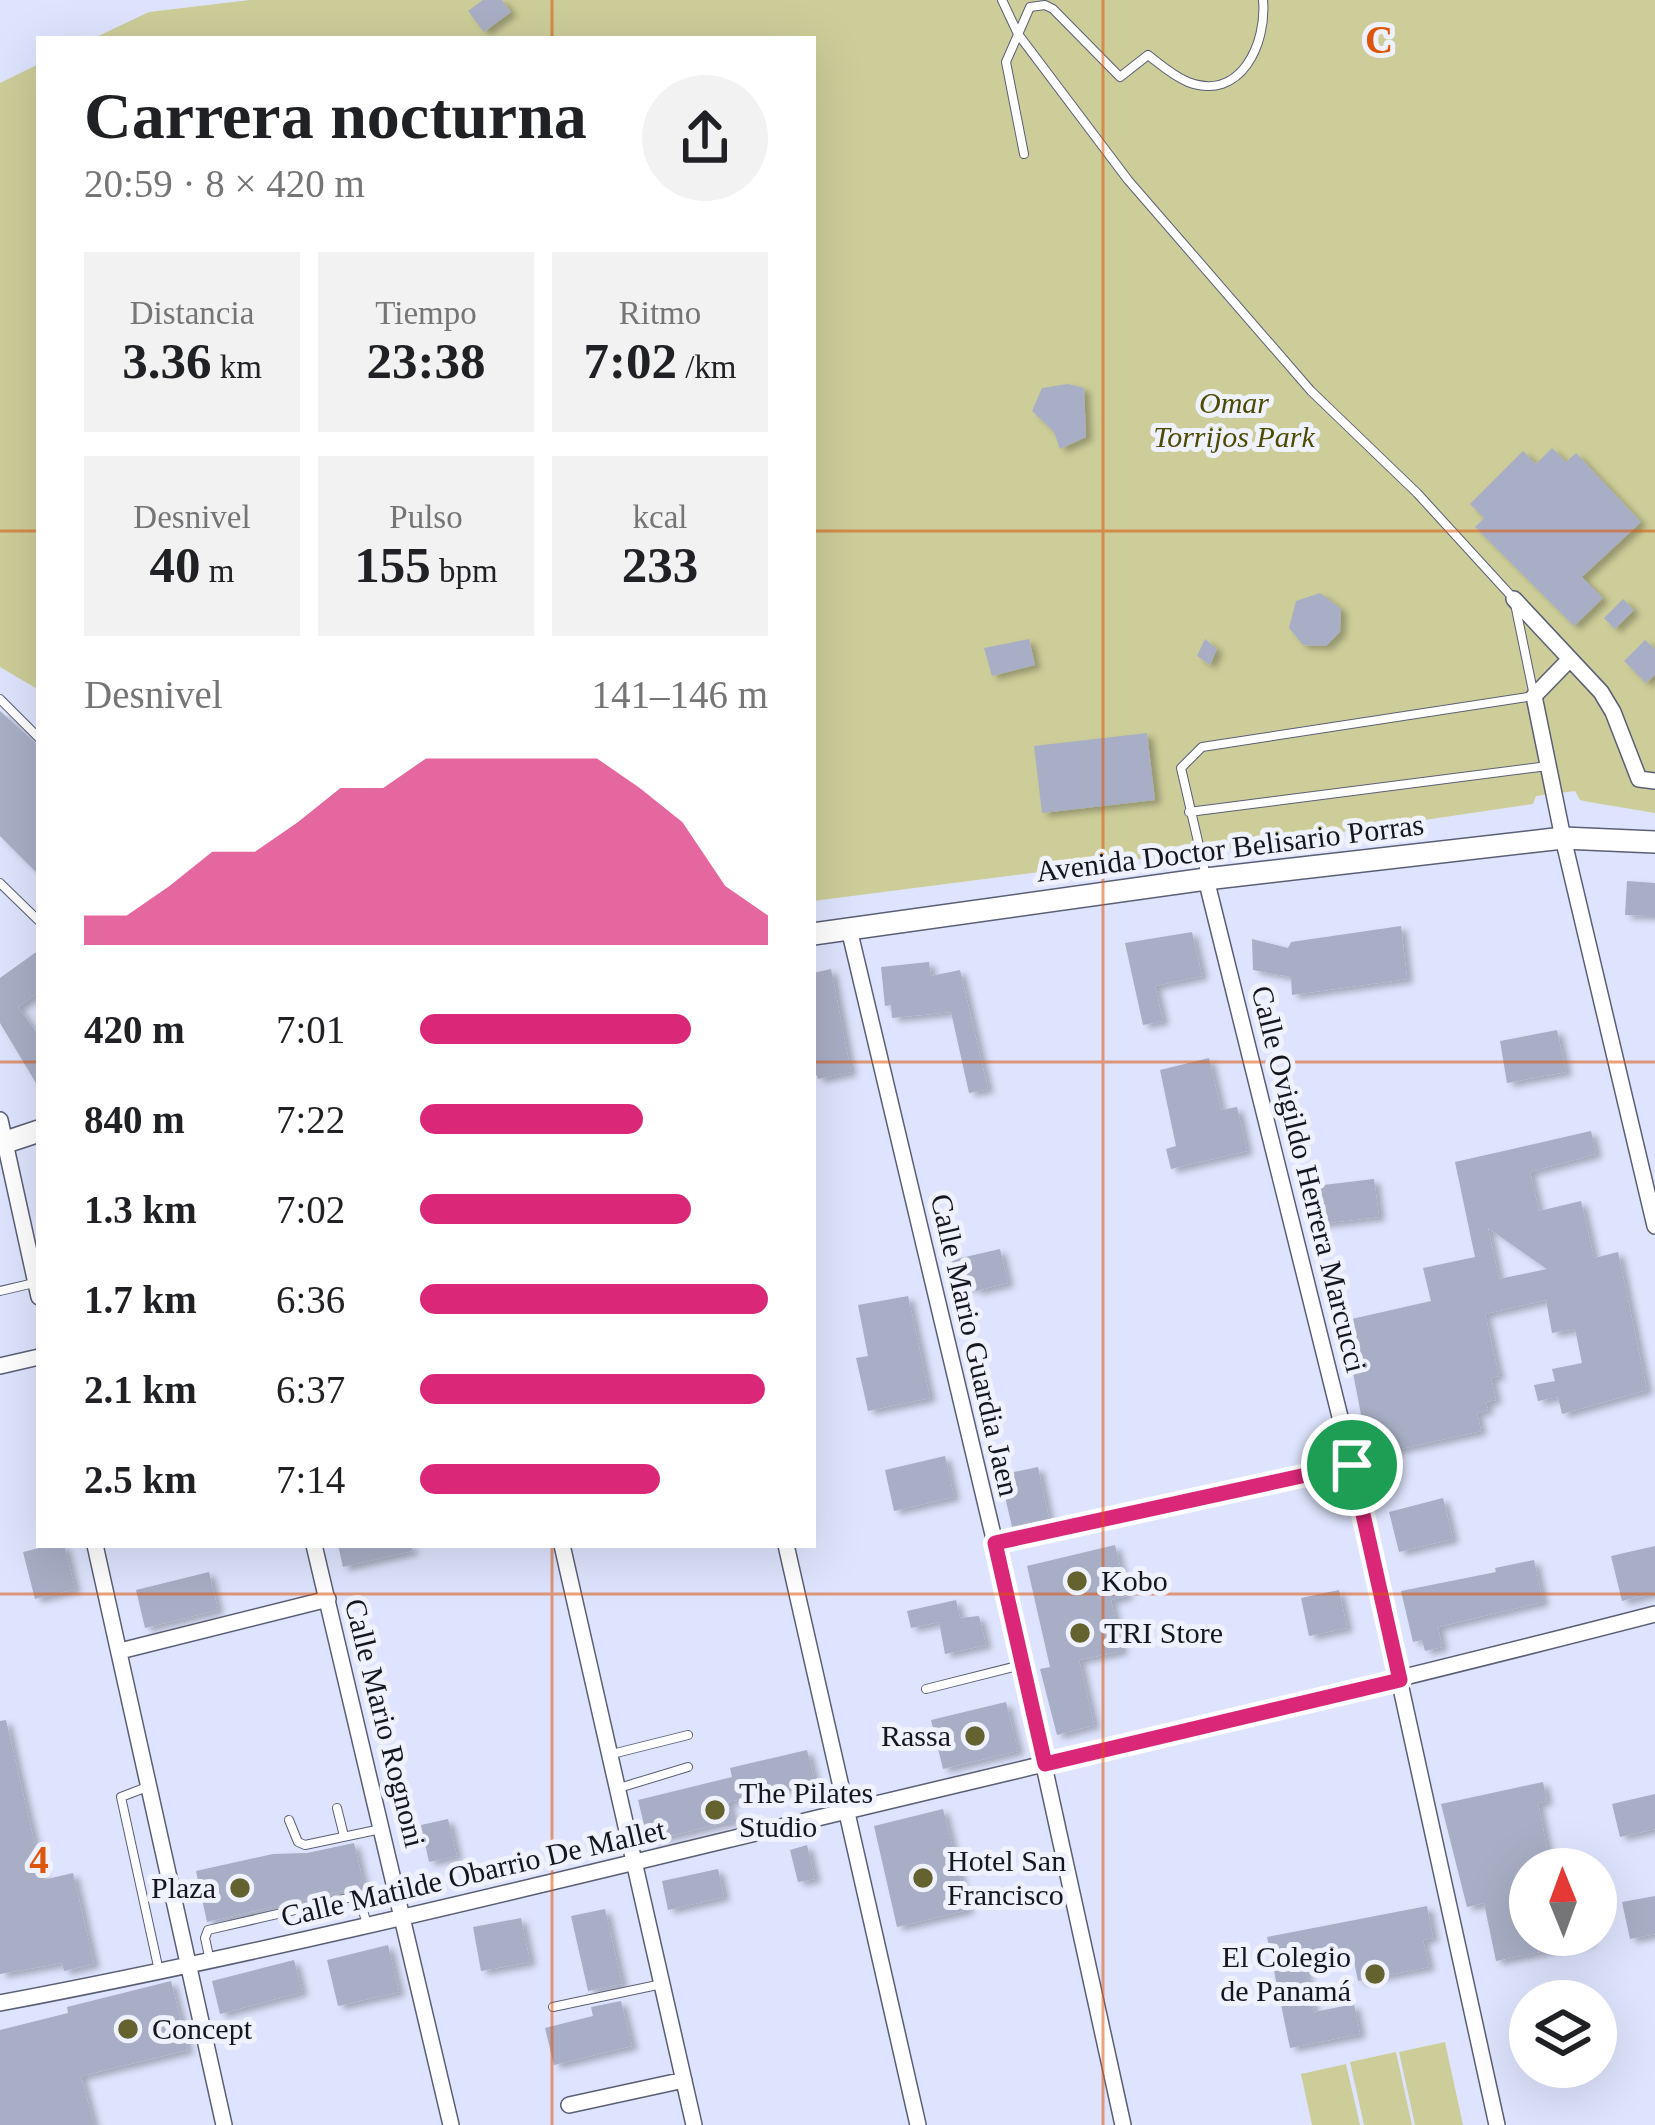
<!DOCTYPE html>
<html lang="es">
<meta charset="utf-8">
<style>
body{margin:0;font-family:"Times New Roman",serif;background:#f2f2f2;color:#202124;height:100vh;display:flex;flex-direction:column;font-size:45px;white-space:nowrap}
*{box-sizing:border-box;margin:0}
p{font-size:39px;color:#757577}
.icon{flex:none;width:66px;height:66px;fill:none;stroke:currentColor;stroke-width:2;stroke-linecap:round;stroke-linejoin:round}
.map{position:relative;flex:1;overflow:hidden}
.panel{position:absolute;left:36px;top:36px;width:780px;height:1512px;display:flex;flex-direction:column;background:#fff;border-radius:0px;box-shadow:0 12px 48px #0002}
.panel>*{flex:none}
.needle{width:78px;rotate:359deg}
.tools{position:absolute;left:1509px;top:1848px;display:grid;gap:24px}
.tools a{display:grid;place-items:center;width:108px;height:108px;border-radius:50%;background:#fff;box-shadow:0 12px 48px #0002;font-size:60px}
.pin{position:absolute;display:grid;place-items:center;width:102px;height:102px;color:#fff;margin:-51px;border:6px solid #fff;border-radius:50%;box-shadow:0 3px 12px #0007}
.round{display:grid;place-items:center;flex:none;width:126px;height:126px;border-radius:63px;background:#f2f2f2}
.head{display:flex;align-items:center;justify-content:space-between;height:204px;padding:0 48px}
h1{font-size:66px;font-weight:700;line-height:90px}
.figures{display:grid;grid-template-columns:repeat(3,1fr);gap:18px;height:204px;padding:12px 48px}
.figures div{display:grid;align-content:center;border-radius:0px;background:#f2f2f2;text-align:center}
.figures b{font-size:51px;font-weight:700}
.figures small{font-size:33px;font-weight:400}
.figures p{font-size:33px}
.chart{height:336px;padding:24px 48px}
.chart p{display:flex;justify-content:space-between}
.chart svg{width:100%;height:216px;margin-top:12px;fill:#db2777;opacity:.7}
ul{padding:0 48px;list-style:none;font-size:39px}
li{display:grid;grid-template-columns:192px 144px 1fr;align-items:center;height:90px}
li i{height:30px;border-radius:15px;background:#db2777}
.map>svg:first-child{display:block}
</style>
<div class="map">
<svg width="1655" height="2125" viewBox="0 0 1655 2125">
<defs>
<filter id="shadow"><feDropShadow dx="6" dy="4" stdDeviation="3" flood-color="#0004"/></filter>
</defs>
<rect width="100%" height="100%" fill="#dee4fd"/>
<path fill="#cdcd99" d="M 250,0 L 1655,0 L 1655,813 L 1589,802 L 1580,800 L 1575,791 L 1536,796 L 1533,804 L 1227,849 L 1215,841 L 1177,846 L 1171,855 L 813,901 L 813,39 L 92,39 L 149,12 Z
M 39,64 L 39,690 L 0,667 L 0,83 Z
M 1445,2042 L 1463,2125 L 1415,2125 L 1399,2052 Z
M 1396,2052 L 1412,2125 L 1364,2125 L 1350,2062 Z
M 1346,2064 L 1360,2125 L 1312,2125 L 1301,2074 Z"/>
<path fill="#a8aec5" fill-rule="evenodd" filter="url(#shadow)" d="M 483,0 L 502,0 L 511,12 L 484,32 L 468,11 Z
M 1068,384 L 1084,388 L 1086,437 L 1060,449 L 1054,432 L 1032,411 L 1042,388 Z
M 1552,448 L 1566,462 L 1576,453 L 1641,522 L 1582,577 L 1603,598 L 1574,626 L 1475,527 L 1484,518 L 1470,504 L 1523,451 L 1536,464 Z
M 1320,593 L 1341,609 L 1340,632 L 1326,646 L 1303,645 L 1289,628 L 1296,601 Z
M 1623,599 L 1634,610 L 1615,629 L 1604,618 Z
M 1029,639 L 1035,665 L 992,676 L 984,648 Z
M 1205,639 L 1217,649 L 1210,665 L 1197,656 Z
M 1645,640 L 1655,649 L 1655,675 L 1646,683 L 1624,661 Z
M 0,711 L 39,746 L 39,875 L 0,836 Z
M 1147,733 L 1155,800 L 1042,813 L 1034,746 Z
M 1627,881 L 1655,883 L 1655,916 L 1625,915 Z
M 1401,926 L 1407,979 L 1292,995 L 1291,977 L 1253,970 L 1252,939 L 1288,948 L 1291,942 Z
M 1192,932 L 1202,976 L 1155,986 L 1163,1021 L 1143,1025 L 1125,943 Z
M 39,950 L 39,992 L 18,1007 L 39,1036 L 39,1088 L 0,1023 L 0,978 Z
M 929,962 L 931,976 L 960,970 L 988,1089 L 969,1093 L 951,1012 L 892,1018 L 891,1005 L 885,1006 L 881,967 Z
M 831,969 L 851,1072 L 818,1079 L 813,1067 L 813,973 Z
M 1557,1030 L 1566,1072 L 1507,1083 L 1500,1041 Z
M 1209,1058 L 1221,1110 L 1237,1107 L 1247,1151 L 1171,1169 L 1166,1149 L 1176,1146 L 1160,1070 Z
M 1591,1131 L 1596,1154 L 1530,1172 L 1539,1211 L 1581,1201 L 1594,1258 L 1618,1252 L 1647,1390 L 1562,1414 L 1558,1397 L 1538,1401 L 1534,1385 L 1555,1381 L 1552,1369 L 1582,1363 L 1575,1329 L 1552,1333 L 1546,1300 L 1485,1314 L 1499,1376 L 1491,1378 L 1496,1400 L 1486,1402 L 1488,1410 L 1477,1413 L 1481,1431 L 1369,1456 L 1343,1321 L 1431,1301 L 1423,1268 L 1475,1257 L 1455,1162 ZM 1488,1228 L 1547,1269 L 1499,1279 Z
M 1374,1179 L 1379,1217 L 1319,1224 L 1315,1186 Z
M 1000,1249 L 1008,1283 L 976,1291 L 973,1286 L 959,1290 L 952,1260 Z
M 908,1296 L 930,1398 L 868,1411 L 856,1358 L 868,1356 L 858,1305 Z
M 945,1456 L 954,1497 L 894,1511 L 885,1470 Z
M 1038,1467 L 1049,1519 L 1012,1527 L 1000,1475 Z
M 1443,1498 L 1453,1539 L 1399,1552 L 1389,1512 Z
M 51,1545 L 64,1545 L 75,1589 L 35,1599 L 23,1552 Z
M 338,1545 L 411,1545 L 412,1551 L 343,1567 Z
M 1115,1545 L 1127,1596 L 1111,1600 L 1122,1651 L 1079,1660 L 1094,1725 L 1057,1735 L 1040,1669 L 1050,1667 L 1027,1566 Z
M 1655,1546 L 1655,1593 L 1622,1601 L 1611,1556 Z
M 1534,1560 L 1543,1602 L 1438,1627 L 1442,1647 L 1425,1651 L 1422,1640 L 1413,1642 L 1401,1591 L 1496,1572 L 1495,1568 Z
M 209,1572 L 218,1610 L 145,1628 L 136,1590 Z
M 1339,1590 L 1347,1628 L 1309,1636 L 1301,1598 Z
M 956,1600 L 960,1618 L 979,1616 L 986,1645 L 945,1654 L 939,1622 L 911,1628 L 907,1611 Z
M 1006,1702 L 1018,1751 L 943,1769 L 931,1720 Z
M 6,1720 L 43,1880 L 73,1873 L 94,1964 L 64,1971 L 62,1963 L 0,1974 L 0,1721 Z
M 807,1750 L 815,1782 L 728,1802 L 733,1821 L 648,1841 L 638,1800 L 732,1777 L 730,1768 Z
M 1543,1782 L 1547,1801 L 1538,1803 L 1551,1869 L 1530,1869 L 1530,1935 L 1588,1935 L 1589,1942 L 1496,1961 L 1484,1903 L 1467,1907 L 1441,1804 Z
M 1655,1794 L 1655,1829 L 1620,1837 L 1612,1804 Z
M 943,1809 L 968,1910 L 897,1927 L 874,1826 Z
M 448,1819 L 457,1856 L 429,1862 L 421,1825 Z
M 354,1843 L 365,1890 L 350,1889 L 207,1922 L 196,1871 L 273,1854 L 307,1853 Z
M 807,1845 L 815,1879 L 798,1882 L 790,1850 Z
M 718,1869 L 724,1897 L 668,1910 L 662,1881 Z
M 1655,1896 L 1655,1934 L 1630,1939 L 1622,1902 Z
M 1427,1906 L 1433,1938 L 1423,1940 L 1429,1967 L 1358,1981 L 1352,1952 L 1304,1962 L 1314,2012 L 1354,2004 L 1360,2034 L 1290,2048 L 1267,1937 Z
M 605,1909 L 622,1984 L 588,1991 L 571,1916 Z
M 521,1918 L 530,1962 L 481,1971 L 473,1927 Z
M 388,1945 L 399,1992 L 338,2006 L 327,1960 Z
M 294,1960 L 302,1992 L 220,2014 L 212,1981 Z
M 171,1981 L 188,2050 L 81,2076 L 94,2125 L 0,2125 L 0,2030 L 68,2013 L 67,2007 Z
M 621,2001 L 632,2046 L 554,2065 L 545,2028 L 593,2016 L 591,2007 Z"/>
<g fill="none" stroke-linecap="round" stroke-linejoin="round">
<defs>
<path id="lane" d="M 1002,0 L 1018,34 L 1128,180 L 1311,391 L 1417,493 L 1514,599 L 1534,696 L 1202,747 L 1181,768 L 1206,876
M 1024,154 L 1006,62 L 1030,7 L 1045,5 L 1053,9 L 1120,77 L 1148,55 C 1161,65 1173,76 1188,82 C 1241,102 1267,43 1263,0
M 0,699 L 39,738
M 1189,812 L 1548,766
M 0,883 L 39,921
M 0,1291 L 34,1283
M 926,1689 L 1021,1665
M 612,1754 L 688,1735
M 147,1787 L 121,1797 L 159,1971
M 619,1788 L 688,1767
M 337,1808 L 344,1836
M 289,1820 L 298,1842 L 305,1845 L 381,1829
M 210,1961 L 205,1938 L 208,1930 L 352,1897 L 360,1901 L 367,1924
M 553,2007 L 662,1984"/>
<path id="street" d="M 1514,599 L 1601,692 L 1613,712 L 1639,779 L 1655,781
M 1569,660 L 1534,696 L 1563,838 L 1655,1226
M 1206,879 L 1352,1465 L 1497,2125
M 849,929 L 995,1543 L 1123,2125
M 0,1120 L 39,1297
M 0,1366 L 39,1357
M 995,1543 L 1352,1465
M 95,1545 L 224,2125
M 314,1545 L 451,2125
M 562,1545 L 694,2125
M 786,1545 L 918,2125
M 120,1651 L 328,1599
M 0,2003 C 286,1949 568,1878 851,1810 C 1119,1746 1388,1683 1655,1614
M 569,2105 L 684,2080"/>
<path id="secondary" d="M 813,934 L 1206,879 L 1563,838 L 1655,842
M 0,1144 L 39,1131"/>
</defs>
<use href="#lane" stroke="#5a5f74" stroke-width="10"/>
<use href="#street" stroke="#5a5f74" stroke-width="18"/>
<use href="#secondary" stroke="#5a5f74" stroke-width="24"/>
<use href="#lane" stroke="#fff" stroke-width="8"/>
<use href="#street" stroke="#fff" stroke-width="15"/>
<use href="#secondary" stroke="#fff" stroke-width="21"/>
</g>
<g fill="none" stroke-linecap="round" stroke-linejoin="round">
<defs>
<path id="route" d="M 1352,1465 L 1400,1680 L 1045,1764 L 995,1543 Z"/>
</defs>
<use href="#route" stroke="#fff" stroke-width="24"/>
<use href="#route" stroke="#db2777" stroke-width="15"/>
</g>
<path fill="none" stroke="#dd560d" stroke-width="3" stroke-opacity="0.55" d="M 552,0 L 552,39M 1103,0 L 1103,2125M 0,531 L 39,531M 813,531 L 1655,531M 0,1062 L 39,1062M 813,1062 L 1655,1062M 552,1545 L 552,2125M 0,1594 L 1655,1594"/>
<g fill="#646330" stroke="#eff2fc" stroke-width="4.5">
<circle cx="1077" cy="1581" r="12"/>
<circle cx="1080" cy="1633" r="12"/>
<circle cx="975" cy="1736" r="12"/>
<circle cx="715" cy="1810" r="12"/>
<circle cx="923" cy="1878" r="12"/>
<circle cx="240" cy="1888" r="12"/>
<circle cx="1375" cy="1974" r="12"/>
<circle cx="128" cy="2029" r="12"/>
</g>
<g text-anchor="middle" stroke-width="10" stroke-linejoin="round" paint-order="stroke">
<g font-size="30" font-style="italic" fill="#4c4a03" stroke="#eff2fc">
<text x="1234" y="413">Omar<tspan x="1234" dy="34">Torrijos Park</tspan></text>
</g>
<g font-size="30" fill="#15171f" stroke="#eff2fc">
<text transform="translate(1230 848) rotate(-7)" y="10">Avenida Doctor Belisario Porras</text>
<text transform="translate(1309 1179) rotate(76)" y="10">Calle Ovigildo Herrera Marcucci</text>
<text transform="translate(975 1345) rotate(77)" y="10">Calle Mario Guardia Jaen</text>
<text transform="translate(385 1723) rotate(76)" y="10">Calle Mario Rognoni</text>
<text transform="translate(473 1873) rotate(-13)" y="10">Calle Matilde Obarrio De Mallet</text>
</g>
<g font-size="30" fill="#15171f" stroke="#eff2fc" text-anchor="start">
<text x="1101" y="1591">Kobo</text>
<text x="1104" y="1643">TRI Store</text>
<text x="951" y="1746" text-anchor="end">Rassa</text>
<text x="739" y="1803">The Pilates<tspan x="739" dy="34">Studio</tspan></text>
<text x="947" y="1871">Hotel San<tspan x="947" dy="34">Francisco</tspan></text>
<text x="216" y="1898" text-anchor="end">Plaza</text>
<text x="1351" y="1967" text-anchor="end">El Colegio<tspan x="1351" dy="34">de Panamá</tspan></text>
<text x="152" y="2039">Concept</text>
</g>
</g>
<g font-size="39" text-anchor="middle" font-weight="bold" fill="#dd560d" stroke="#eff2fc" stroke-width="10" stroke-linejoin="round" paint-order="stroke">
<text x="1379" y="53">C</text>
<text x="39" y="1873">4</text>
</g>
</svg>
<div class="tools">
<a><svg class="needle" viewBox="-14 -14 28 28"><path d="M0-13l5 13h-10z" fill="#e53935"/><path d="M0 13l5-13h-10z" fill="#757577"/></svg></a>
<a><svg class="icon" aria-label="layers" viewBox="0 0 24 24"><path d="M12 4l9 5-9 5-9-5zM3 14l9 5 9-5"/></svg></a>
</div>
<div class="pin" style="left:1352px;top:1465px;background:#1e9e55"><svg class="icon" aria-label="arrive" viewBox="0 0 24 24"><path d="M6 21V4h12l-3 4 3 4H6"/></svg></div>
<section class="panel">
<div class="head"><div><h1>Carrera nocturna</h1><p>20:59 · 8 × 420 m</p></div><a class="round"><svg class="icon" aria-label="share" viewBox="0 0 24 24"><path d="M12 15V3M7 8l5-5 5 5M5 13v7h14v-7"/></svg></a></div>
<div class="figures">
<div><p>Distancia</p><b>3.36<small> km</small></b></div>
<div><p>Tiempo</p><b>23:38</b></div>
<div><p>Ritmo</p><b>7:02<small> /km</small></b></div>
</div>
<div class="figures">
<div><p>Desnivel</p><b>40<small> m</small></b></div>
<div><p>Pulso</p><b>155<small> bpm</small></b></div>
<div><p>kcal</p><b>233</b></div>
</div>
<div class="chart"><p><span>Desnivel</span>141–146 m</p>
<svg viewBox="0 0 160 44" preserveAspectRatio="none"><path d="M0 44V38L10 38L20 32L30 25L40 25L50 19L60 12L70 12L80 6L90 6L100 6L110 6L120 6L130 12L140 19L150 32L160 38V44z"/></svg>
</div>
<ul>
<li><b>420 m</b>7:01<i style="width:78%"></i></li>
<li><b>840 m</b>7:22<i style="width:64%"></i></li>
<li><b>1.3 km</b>7:02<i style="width:78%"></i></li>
<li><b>1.7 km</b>6:36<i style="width:100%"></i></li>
<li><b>2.1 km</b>6:37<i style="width:99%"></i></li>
<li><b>2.5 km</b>7:14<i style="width:69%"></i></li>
</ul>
</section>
</div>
